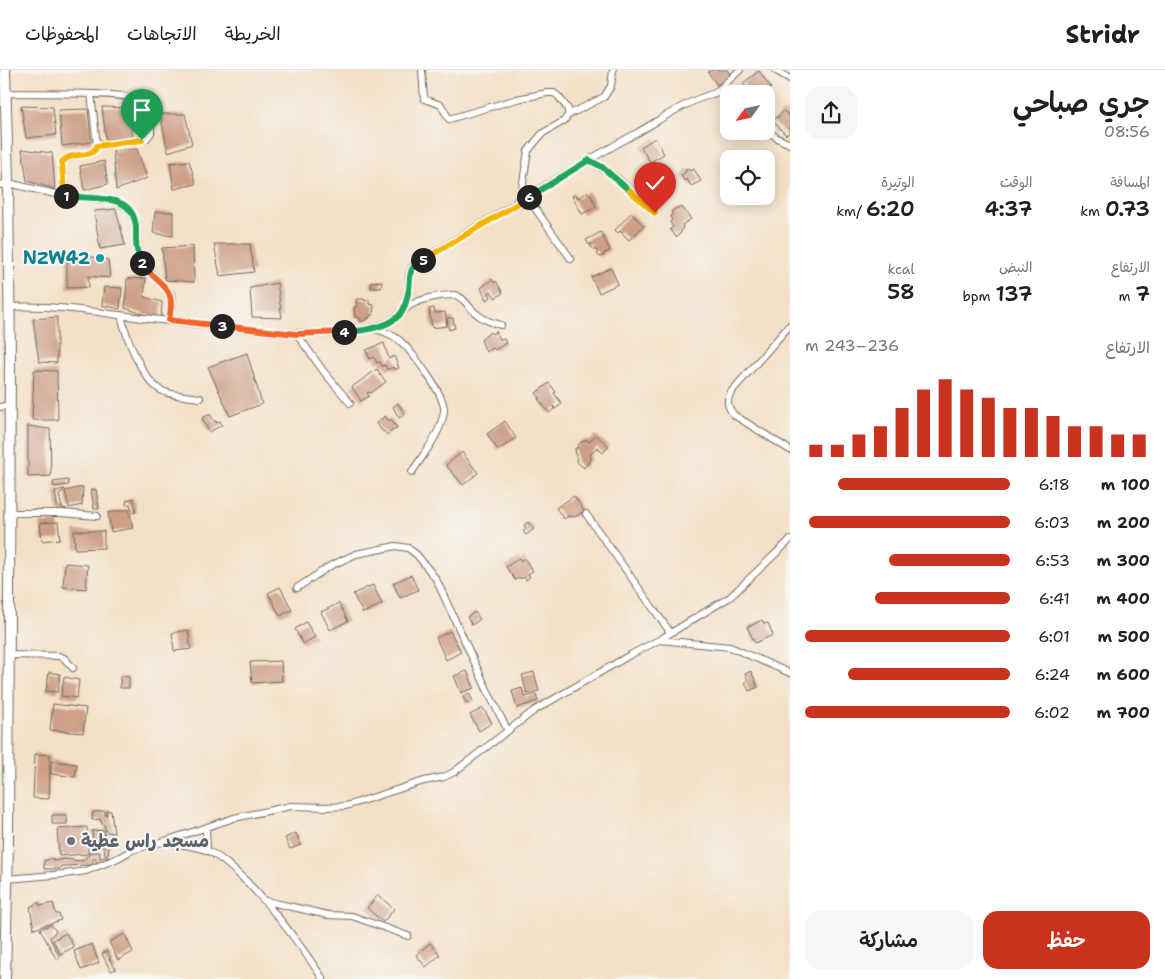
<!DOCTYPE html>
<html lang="ar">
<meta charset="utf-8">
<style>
body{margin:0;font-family:"Shantell Sans","Playpen Sans Arabic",sans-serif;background:#f6f6f6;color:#202124;direction:rtl;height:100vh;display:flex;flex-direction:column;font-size:19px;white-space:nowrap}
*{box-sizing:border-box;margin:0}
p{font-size:16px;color:#757577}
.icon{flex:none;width:28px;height:28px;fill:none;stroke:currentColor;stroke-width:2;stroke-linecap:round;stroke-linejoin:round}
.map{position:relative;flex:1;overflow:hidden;direction:ltr}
.drawer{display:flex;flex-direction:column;background:#fff;width:375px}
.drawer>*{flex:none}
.needle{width:32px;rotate:237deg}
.tools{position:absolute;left:720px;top:15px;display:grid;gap:10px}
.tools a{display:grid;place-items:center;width:55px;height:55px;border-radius:10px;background:#fff;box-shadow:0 2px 12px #0003;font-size:25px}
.pin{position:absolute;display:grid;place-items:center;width:42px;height:42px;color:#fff;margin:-51px -21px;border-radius:50% 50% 50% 0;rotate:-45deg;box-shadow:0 0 5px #0007}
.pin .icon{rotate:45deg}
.km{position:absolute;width:25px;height:25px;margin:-12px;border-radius:50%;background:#222;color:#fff;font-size:14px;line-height:25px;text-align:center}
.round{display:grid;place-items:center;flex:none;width:52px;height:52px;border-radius:15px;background:#f6f6f6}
.summary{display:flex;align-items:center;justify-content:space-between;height:85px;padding:0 15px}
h1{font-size:28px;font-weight:600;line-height:38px}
.stats{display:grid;grid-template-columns:repeat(3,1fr);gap:8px;height:85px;padding:5px 15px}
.stats div{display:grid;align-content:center}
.stats b{font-size:21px;font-weight:600}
.stats small{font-size:14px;font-weight:400}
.stats p{font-size:14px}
.chart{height:140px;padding:10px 15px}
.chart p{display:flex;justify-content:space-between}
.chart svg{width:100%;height:90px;margin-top:5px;stroke:#c8321e;stroke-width:6}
.cta{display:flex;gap:10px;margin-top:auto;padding:10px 15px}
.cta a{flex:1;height:58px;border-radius:15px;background:#c8321e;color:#fff;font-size:20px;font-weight:600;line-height:58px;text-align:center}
.cta a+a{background:#f6f6f6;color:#202124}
ul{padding:0 15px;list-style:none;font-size:16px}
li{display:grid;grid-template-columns:80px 60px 1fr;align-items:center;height:38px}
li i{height:12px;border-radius:6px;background:#c8321e}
header{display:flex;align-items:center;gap:30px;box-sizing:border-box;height:70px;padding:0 25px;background:#fff;border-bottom:1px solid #e0e0e0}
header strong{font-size:24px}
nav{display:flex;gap:28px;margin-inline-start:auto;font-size:18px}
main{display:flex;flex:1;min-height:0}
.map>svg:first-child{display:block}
</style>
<header>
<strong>Stridr</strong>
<nav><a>الخريطة</a><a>الاتجاهات</a><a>المحفوظات</a></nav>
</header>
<main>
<section class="drawer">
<div class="summary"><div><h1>جري صباحي</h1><p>08:56</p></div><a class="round"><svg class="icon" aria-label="share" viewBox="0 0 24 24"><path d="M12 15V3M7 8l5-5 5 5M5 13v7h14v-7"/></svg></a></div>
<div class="stats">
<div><p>المسافة</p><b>0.73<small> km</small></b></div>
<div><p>الوقت</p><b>4:37</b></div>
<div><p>الوتيرة</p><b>6:20<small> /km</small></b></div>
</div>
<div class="stats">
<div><p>الارتفاع</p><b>7<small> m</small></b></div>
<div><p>النبض</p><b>137<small> bpm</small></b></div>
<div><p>kcal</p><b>58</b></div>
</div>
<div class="chart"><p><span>الارتفاع</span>236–243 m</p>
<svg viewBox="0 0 160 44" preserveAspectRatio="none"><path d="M5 44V38M15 44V38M25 44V33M35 44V29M45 44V20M55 44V11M65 44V6M75 44V11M85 44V15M95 44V20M105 44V20M115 44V24M125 44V29M135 44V29M145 44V33M155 44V33"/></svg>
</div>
<ul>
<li><b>100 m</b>6:18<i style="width:84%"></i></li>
<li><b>200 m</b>6:03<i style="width:98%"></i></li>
<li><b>300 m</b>6:53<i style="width:59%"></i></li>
<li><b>400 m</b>6:41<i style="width:66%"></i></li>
<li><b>500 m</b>6:01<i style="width:100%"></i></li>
<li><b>600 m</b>6:24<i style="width:79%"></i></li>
<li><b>700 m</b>6:02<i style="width:100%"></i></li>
</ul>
<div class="cta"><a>حفظ</a><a>مشاركة</a></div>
</section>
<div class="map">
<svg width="790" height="909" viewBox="0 0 790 909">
<rect width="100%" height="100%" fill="#f6f6f2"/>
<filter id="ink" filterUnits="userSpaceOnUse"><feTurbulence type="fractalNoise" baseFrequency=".02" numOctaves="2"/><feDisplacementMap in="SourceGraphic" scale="10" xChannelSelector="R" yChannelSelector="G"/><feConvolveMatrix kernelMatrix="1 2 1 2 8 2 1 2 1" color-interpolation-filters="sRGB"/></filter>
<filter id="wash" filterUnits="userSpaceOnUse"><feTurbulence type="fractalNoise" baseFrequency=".0096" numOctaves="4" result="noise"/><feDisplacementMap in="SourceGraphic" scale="20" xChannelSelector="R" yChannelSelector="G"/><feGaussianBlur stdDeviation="1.12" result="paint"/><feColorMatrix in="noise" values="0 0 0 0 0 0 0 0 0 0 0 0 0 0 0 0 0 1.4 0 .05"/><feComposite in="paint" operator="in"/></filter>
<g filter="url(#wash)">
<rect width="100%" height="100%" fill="#f4e0c6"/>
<g id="blocks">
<path fill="#cd9f86" d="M 712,0 L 727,0 L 731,6 L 717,15 L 708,2 Z
M 759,1 L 771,18 L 762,24 L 751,24 L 743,13 Z
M 21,36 L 53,37 L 56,65 L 26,68 Z
M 102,37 L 132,38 L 132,68 L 106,70 Z
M 88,39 L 91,72 L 62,76 L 59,40 Z
M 784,41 L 790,47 L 790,62 L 786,65 L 773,51 Z
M 160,44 L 185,44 L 192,74 L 168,82 Z
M 655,68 L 664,84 L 650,92 L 641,77 Z
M 22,79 L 52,83 L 55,119 L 27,111 Z
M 137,79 L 147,108 L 116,120 L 113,81 Z
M 104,91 L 108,114 L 84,120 L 80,96 Z
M 189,91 L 196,114 L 174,119 L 170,93 Z
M 688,99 L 690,101 L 694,99 L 701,111 L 691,116 L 687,109 L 684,111 L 681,105 L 686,102 L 685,100 Z
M 588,122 L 590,125 L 591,125 L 596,137 L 582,144 L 572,126 L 575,124 L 578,128 Z
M 678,137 L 679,139 L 682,137 L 691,149 L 682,155 L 683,156 L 681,163 L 676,167 L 670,159 L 673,157 L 670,152 L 672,150 L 670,146 L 673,144 L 671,142 Z
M 116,139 L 125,175 L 100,179 L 94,141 Z
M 155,142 L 173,142 L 173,166 L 153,163 Z
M 631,143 L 644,156 L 629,170 L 620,161 L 618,163 L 615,160 Z
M 601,162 L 610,180 L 606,183 L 605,182 L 604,185 L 600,187 L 597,184 L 598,183 L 597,181 L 590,176 L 592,175 L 591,173 L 589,175 L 586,170 Z
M 214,174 L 250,174 L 254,202 L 220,206 Z
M 193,176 L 194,212 L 165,210 L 162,178 Z
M 67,182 L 108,190 L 110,208 L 88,206 L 89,217 L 67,218 Z
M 611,198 L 618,214 L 599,223 L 591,207 Z
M 146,208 L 144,227 L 162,232 L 161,250 L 125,238 L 127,209 Z
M 492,209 L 494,213 L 496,211 L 503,223 L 495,228 L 491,221 L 489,223 L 491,227 L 486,230 L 481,218 Z
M 382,211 L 381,218 L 371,218 L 371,212 Z
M 277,213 L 282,248 L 252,247 L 250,218 Z
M 104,217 L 122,218 L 120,239 L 102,235 Z
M 356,229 L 364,229 L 365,231 L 369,229 L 369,234 L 374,235 L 373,245 L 370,245 L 370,248 L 368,247 L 369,249 L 366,249 L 365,251 L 360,251 L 360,248 L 355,247 L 354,237 L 357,236 Z
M 434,238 L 435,243 L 445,242 L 447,256 L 432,258 L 429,239 Z
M 57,247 L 57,293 L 39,292 L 33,249 Z
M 447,248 L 453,248 L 455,258 L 449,260 Z
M 496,261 L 500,269 L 504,269 L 506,273 L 495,280 L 493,278 L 486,282 L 481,270 L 490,262 L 492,264 Z
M 384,273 L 389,289 L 394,286 L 399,298 L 394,300 L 393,297 L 387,300 L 385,295 L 382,296 L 380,292 L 377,293 L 374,287 L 370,289 L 366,280 Z
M 247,283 L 262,334 L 230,346 L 208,297 Z
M 377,299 L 380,304 L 379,306 L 381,305 L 386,312 L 371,323 L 370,322 L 367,323 L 369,326 L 361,331 L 352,317 Z
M 34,300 L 57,301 L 58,350 L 32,350 Z
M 549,313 L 556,322 L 554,323 L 562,334 L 555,339 L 553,336 L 554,339 L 549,343 L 538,329 L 540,328 L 536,323 Z
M 398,333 L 405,344 L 399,348 L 393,337 Z
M 210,344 L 214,351 L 216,351 L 216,353 L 220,351 L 222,355 L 209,362 L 202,348 Z
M 385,346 L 389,351 L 391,349 L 397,358 L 391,360 L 391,362 L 387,365 L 384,361 L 383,362 L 376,353 Z
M 505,351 L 516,368 L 498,380 L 487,364 Z
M 28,356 L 50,359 L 51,406 L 28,407 Z
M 596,365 L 609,376 L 603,383 L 597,377 L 590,385 L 591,389 L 584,398 L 577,392 L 575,378 L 578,378 L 578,375 L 582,371 L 583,372 L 586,369 L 589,372 Z
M 462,382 L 478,403 L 463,415 L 446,395 Z
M 68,410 L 69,415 L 54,417 L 53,412 Z
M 83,417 L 82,435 L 69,438 L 65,421 Z
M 65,419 L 59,425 L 62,438 L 67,439 L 67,442 L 58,441 L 55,421 Z
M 96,419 L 99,439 L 94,439 L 91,420 Z
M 574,426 L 584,441 L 575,447 L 568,446 L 564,449 L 556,438 Z
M 133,428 L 136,442 L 133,443 L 130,434 L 126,435 L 127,430 Z
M 129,439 L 133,458 L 111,462 L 108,443 Z
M 58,452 L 60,469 L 42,471 L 40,453 Z
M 528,452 L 534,459 L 526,465 L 523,461 L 526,459 L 524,455 Z
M 74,461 L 104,461 L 104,478 L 75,479 Z
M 519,488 L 521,491 L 524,488 L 533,501 L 528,504 L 530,507 L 526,510 L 524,507 L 521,509 L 520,507 L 515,510 L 506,497 Z
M 65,493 L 88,495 L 86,519 L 63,517 Z
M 411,505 L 418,520 L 400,528 L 393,513 Z
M 373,515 L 382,534 L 363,543 L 353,524 Z
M 280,517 L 292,540 L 280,546 L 268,523 Z
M 339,533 L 348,551 L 330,560 L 321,542 Z
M 475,542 L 480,549 L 472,555 L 467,547 Z
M 762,550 L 764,554 L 768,553 L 773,565 L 755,573 L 747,557 Z
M 306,552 L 315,567 L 303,574 L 295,559 Z
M 188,560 L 191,579 L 174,581 L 172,563 Z
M 450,561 L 461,582 L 446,590 L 436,568 Z
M 281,591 L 282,611 L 252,613 L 250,592 Z
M 467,601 L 474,618 L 461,623 L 454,606 Z
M 751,601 L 758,617 L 749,621 L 745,612 L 748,610 L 745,604 Z
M 49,602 L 60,604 L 58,622 L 46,621 Z
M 534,602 L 539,621 L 527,624 L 522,605 Z
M 120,606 L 129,607 L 129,618 L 120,618 Z
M 64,607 L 79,610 L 77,628 L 61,626 Z
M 522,618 L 525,627 L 536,624 L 538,631 L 517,638 L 512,621 Z
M 469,623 L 473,631 L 467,634 L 463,627 Z
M 53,634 L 86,638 L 83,663 L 50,660 Z
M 483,638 L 492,653 L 479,661 L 470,645 Z
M 35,684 L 50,685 L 49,729 L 33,728 Z
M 52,691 L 77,694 L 75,707 L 51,704 Z
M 107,740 L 111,741 L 114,763 L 106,762 L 104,755 L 102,754 L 100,749 L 92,750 L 93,742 L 105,741 L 105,745 L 107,745 Z
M 52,745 L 67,745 L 67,754 L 52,754 Z
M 87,757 L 88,784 L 59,786 L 57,759 Z
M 104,760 L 105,769 L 93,770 L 92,761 Z
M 296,763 L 301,775 L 290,779 L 285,768 Z
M 103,771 L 109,775 L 108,785 L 105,786 L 104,777 L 100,777 L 100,772 Z
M 90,782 L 100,782 L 100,788 L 109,787 L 109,791 L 96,793 L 96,788 L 93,789 L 93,795 L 61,796 L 60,799 L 44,799 L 44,791 L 53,788 L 53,791 L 65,789 L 82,791 L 89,785 Z
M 378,825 L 394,839 L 383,852 L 367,838 Z
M 39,832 L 40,836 L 53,833 L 56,844 L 59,844 L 61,850 L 34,859 L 30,837 Z
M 51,855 L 56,861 L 50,868 L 60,888 L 57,890 L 40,859 Z
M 66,863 L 74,877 L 60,884 L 53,870 Z
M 125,864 L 133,882 L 118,890 L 109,872 Z
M 430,873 L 440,885 L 426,897 L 416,885 Z
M 92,874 L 99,893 L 81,900 L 74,881 Z
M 107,881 L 111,887 L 109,889 L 116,899 L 111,901 L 102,884 Z"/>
</g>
</g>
<g filter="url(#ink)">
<use href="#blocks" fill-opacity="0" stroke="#716a61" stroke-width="1"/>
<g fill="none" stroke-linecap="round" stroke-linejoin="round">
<defs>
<path id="minor" d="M 422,0 L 424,29 L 441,35 L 449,49 L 517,29 L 547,23 L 554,23 L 559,27 L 568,39 L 568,45
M 775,0 L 790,9
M 6,23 C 28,24 136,20 147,33 C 152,39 151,54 151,63 L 146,69 L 97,75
M 715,23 L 740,0
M 766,59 L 777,68 L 790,74
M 589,90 L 617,108 L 655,143
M 0,115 L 8,113 L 64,126 L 114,130 L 129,139 L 136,153 L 137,182 L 140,190 L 171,224 L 172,232 L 169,251
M 64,126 L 62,92 C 72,81 92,90 97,75 L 91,24
M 518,134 L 529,134 L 534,137 L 571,189
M 514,135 L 521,125 L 528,81 L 536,71 L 543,63 L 564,51 L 568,45 L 604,27 L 611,16 L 613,0
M 10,237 C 47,235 83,240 119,245 C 158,250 197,254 236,258 C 256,260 277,263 297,263 C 326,264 359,264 387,253 C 395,250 398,245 404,240 C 416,229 439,225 454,225 C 464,226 469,239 477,244 C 484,250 492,253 501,255
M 404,240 L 409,217 L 409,205 L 412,197 L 418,192 C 491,149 563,103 637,63 C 661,49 687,31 715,23 C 721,21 726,22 733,24
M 121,245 C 126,266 143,315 165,322 C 175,326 188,326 200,328
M 790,255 L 731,322 C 726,332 727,336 734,345 L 790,380
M 375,259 C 384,261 391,264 399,270 C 411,280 446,326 444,341 C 441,364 424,383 412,402
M 296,263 L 324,302 L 350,333
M 0,337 L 9,335
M 10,443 L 62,443 L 97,446
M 586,444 L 670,562
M 297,518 L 330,496 L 356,484 L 396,476 L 408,478 L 417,485 L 436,509 L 490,626 L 508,661
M 659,570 L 730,577 L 790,603
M 9,585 L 58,586 L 64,588 L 73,598
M 206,758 L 207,781
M 167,772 C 180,775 196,776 208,781 C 223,788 235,801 247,812 C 276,842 300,874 323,909
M 7,809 L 65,804 L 86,801 L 118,788 L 132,780 L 165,771 L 234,748 L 291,736 L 326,737 L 346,736 L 424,711 L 444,707 L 454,702 L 535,640 L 630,585 L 659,570 L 730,527 L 790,470
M 266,831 L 328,845 L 352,846 L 408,866"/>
<path id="primary" d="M 5,909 L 8,771 L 10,289 L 8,113 L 5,0"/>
</defs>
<use href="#minor" stroke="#716a61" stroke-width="8"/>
<use href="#primary" stroke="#716a61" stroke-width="12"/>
<use href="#minor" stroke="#fff" stroke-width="6"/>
<use href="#primary" stroke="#fff" stroke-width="10"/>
</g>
</g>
<g fill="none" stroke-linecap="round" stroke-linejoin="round" filter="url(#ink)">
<defs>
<path id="split-1" d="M 66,126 L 64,126 L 62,92 C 72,80 92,90 97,76 L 142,70"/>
<path id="split-2" d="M 66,126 C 92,130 134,121 136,158 C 136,171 135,182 142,193"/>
<path id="split-3" d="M 142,193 C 160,219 177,213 169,250 L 222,256"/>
<path id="split-4" d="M 222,256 L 296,264 L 344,262"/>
<path id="split-5" d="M 344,262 C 363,261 391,258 402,242 C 406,236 407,226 409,219 C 411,204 407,199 423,190"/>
<path id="split-6" d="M 423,190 L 529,127"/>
<path id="split-7" d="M 529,127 L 589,90 L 602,97 L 630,121"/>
<path id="split-8" d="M 630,121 L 655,143"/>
</defs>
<use href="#split-1" stroke="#fff" stroke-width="10"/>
<use href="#split-2" stroke="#fff" stroke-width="10"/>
<use href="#split-3" stroke="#fff" stroke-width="10"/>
<use href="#split-4" stroke="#fff" stroke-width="10"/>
<use href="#split-5" stroke="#fff" stroke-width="10"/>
<use href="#split-6" stroke="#fff" stroke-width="10"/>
<use href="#split-7" stroke="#fff" stroke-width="10"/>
<use href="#split-8" stroke="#fff" stroke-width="10"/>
<use href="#split-1" stroke="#f5b400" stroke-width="6"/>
<use href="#split-2" stroke="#22a559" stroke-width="6"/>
<use href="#split-3" stroke="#f0652b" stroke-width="6"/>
<use href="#split-4" stroke="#f0652b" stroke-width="6"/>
<use href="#split-5" stroke="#22a559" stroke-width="6"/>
<use href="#split-6" stroke="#f5b400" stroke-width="6"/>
<use href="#split-7" stroke="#22a559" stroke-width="6"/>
<use href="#split-8" stroke="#f5b400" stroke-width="6"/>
</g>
<circle fill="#0f9aa8" stroke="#f6f6f2" stroke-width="2" cx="100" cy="188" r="5"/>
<circle fill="#6b7280" stroke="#f6f6f2" stroke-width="2" cx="71" cy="771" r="5"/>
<g text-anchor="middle" stroke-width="4" stroke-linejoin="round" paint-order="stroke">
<g font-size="18" font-weight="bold" fill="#0d838f" stroke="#f6f6f2" text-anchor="end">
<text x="90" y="194">NZW42</text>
</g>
<g font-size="18" font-weight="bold" fill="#5b616d" stroke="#f6f6f2" text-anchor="start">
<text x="81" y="777">مسجد راس عطية</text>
</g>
</g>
</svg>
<div class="tools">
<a><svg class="needle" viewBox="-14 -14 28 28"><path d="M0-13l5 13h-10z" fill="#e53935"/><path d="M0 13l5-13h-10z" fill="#757577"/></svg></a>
<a><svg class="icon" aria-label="locate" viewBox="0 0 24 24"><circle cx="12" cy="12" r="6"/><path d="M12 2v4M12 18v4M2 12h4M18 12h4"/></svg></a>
</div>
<div class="pin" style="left:142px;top:70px;background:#1e9e55"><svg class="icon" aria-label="arrive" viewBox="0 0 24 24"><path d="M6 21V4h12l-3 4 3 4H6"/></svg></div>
<div class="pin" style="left:655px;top:143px;background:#d93025"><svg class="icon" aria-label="check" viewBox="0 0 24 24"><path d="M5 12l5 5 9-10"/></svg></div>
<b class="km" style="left:66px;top:126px">1</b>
<b class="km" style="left:142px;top:193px">2</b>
<b class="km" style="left:222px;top:256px">3</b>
<b class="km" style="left:344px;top:262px">4</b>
<b class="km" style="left:423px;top:190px">5</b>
<b class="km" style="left:529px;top:127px">6</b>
</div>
</main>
